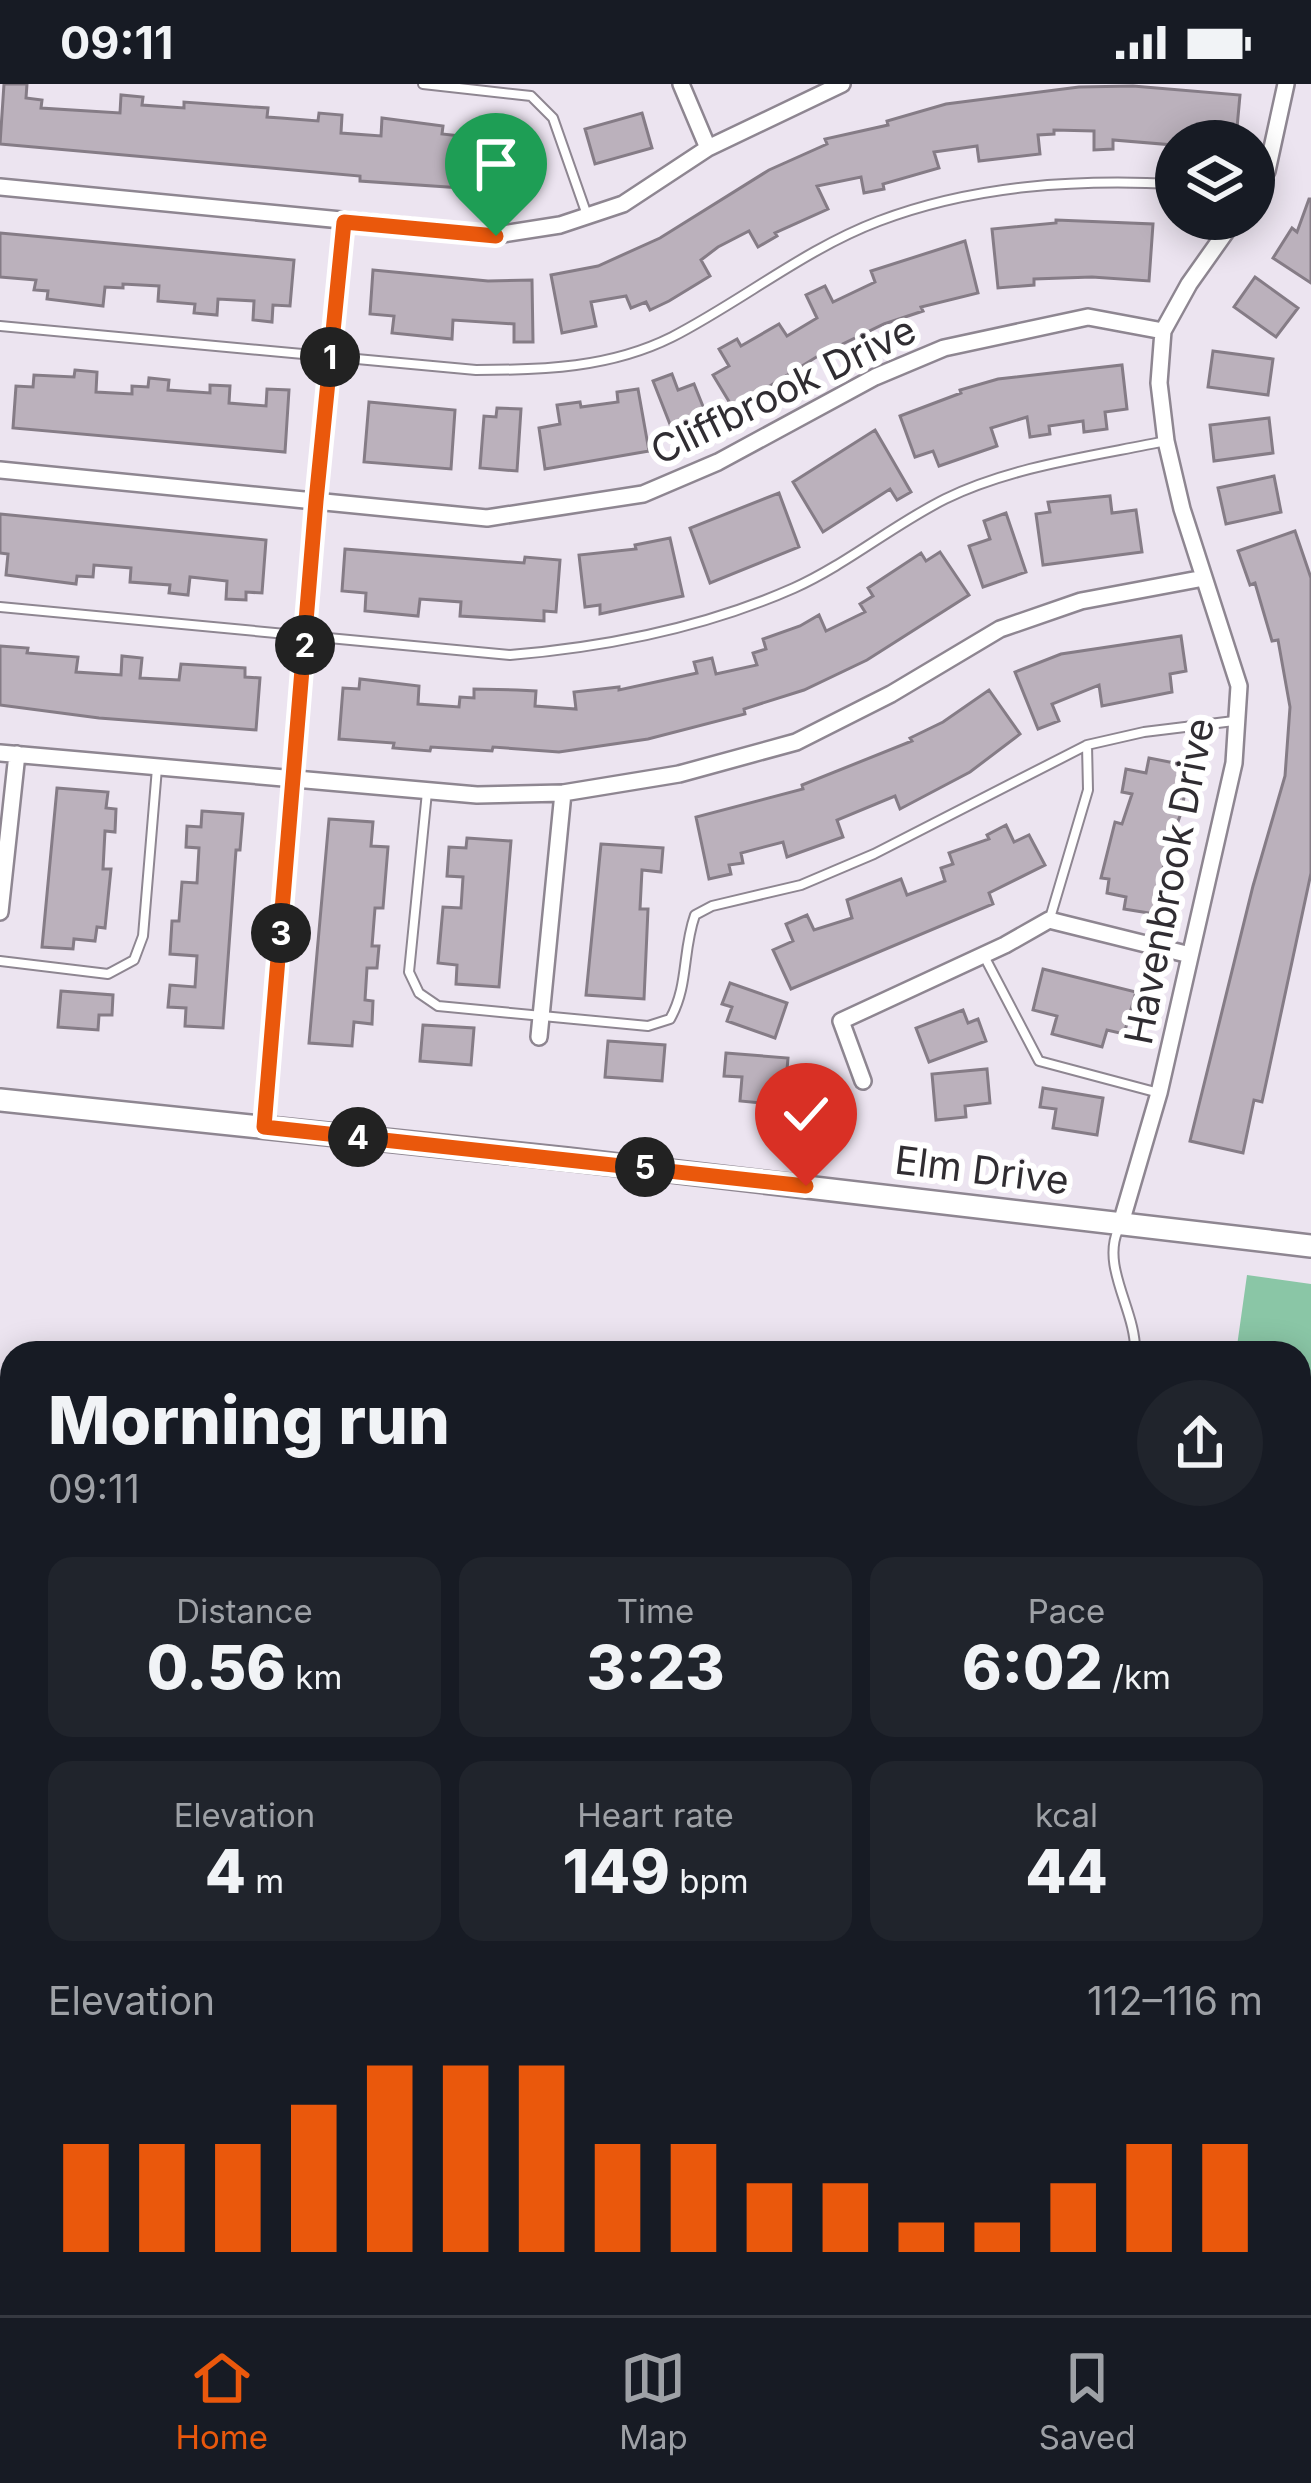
<!DOCTYPE html>
<meta charset="utf-8">
<style>
body{margin:0;font-family:Inter,sans-serif;background:#20242c;color:#f1f3f6;height:100vh;display:flex;flex-direction:column;font-size:45px;white-space:nowrap}
*{box-sizing:border-box;margin:0}
p{font-size:39px;color:#9ea1a6}
.icon{flex:none;width:66px;height:66px;fill:none;stroke:currentColor;stroke-width:2;stroke-linecap:round;stroke-linejoin:round}
.map{position:relative;flex:1;overflow:hidden}
.drawer{position:absolute;left:0px;top:1257px;width:1311px;height:975px;display:flex;flex-direction:column;background:#171b24;border-radius:36px 36px 0 0;box-shadow:0 6px 30px #0003}
.drawer>*{flex:none}
.fabs{position:absolute;left:1155px;top:36px;display:grid;gap:24px}
.fabs a{display:grid;place-items:center;width:120px;height:120px;border-radius:50%;background:#171b24;box-shadow:0 6px 30px #0003;font-size:60px}
.pin{position:absolute;display:grid;place-items:center;width:102px;height:102px;color:#fff;margin:-123px -51px;border-radius:50% 50% 50% 0;rotate:-45deg;box-shadow:0 0 12px #0007}
.pin .icon{rotate:45deg}
.km{position:absolute;width:60px;height:60px;margin:-30px;border-radius:50%;background:#222;color:#fff;font-size:33px;line-height:60px;text-align:center}
.round{display:grid;place-items:center;flex:none;width:126px;height:126px;border-radius:63px;background:#20242c}
.headline{display:flex;align-items:center;justify-content:space-between;height:204px;padding:0 48px}
h1{font-size:66px;font-weight:800;line-height:90px}
.stats{display:grid;grid-template-columns:repeat(3,1fr);gap:18px;height:204px;padding:12px 48px}
.stats div{display:grid;align-content:center;border-radius:24px;background:#20242c;text-align:center}
.stats b{font-size:60px;font-weight:800}
.stats small{font-size:33px;font-weight:400}
.stats p{font-size:33px}
.chart{height:336px;padding:24px 48px}
.chart p{display:flex;justify-content:space-between}
.chart svg{width:100%;height:216px;margin-top:12px;stroke:#ea580c;stroke-width:6}
.status{display:flex;justify-content:space-between;align-items:center;height:84px;padding:0 60px;background:#171b24;direction:ltr}
.status svg{height:33px;fill:currentColor}
.tabs{display:flex;justify-content:space-around;align-items:center;height:168px;border-top:3px solid #363941;background:#171b24;font-size:33px;color:#9ea1a6}
.tabs a{display:grid;justify-items:center;gap:6px}
.tabs .selected{color:#ea580c}
.map>svg:first-child{display:block}
</style>
<div class="status"><b>09:11</b><svg viewBox="0 0 49 12"><path d="M0 12V9h3v3zM5 12V6h3v6zM10 12V3h3v9zM15 12V0h3v12zM26 1h20v11H26zM47 4h2v5h-2z"/></svg></div>
<div class="map">
<svg width="1311" height="2231" viewBox="0 0 1311 2231">
<rect width="100%" height="100%" fill="#ece4f0"/>
<path fill="#8ac6a6" d="M 1247,1191 L 1311,1200 L 1311,2231 L 1225,2231 L 1225,2220 L 1299,2220 L 1299,1269 L 1236,1269 Z"/>
<path fill="#bbb1bc" stroke="#857c86" stroke-width="3" d="M 4,0 L 27,0 L 26,14 L 42,16 L 41,24 L 120,29 L 121,11 L 143,13 L 142,21 L 184,24 L 184,18 L 268,24 L 267,33 L 281,34 L 318,37 L 319,29 L 342,31 L 341,49 L 381,52 L 382,34 L 443,42 L 442,50 L 479,54 L 479,42 L 503,44 L 501,62 L 524,63 L 521,108 L 360,97 L 360,92 L 0,60 Z
M 1133,2 L 1240,11 L 1236,55 L 1212,52 L 1212,57 L 1174,57 L 1174,61 L 1113,56 L 1113,65 L 1094,66 L 1094,47 L 1054,46 L 1054,50 L 1038,51 L 1040,70 L 979,77 L 977,62 L 934,68 L 939,84 L 883,100 L 884,105 L 864,109 L 861,93 L 817,102 L 828,125 L 775,149 L 777,152 L 758,163 L 749,147 L 718,163 L 701,176 L 710,192 L 669,217 L 650,226 L 646,218 L 631,224 L 626,212 L 591,218 L 596,242 L 562,249 L 551,191 L 598,182 L 660,154 L 769,86 L 827,60 L 825,55 L 888,41 L 887,37 L 946,20 L 1079,3 Z
M 642,29 L 652,64 L 595,80 L 585,45 Z
M 1309,115 L 1311,115 L 1311,199 L 1273,174 L 1292,144 L 1297,148 Z
M 1056,136 L 1153,140 L 1149,197 L 1092,193 L 1034,195 L 1034,201 L 998,204 L 992,145 L 1056,139 Z
M 0,149 L 294,176 L 290,222 L 273,221 L 272,238 L 253,236 L 254,217 L 218,215 L 217,231 L 194,229 L 195,220 L 158,217 L 159,202 L 123,200 L 123,204 L 105,203 L 103,222 L 47,215 L 48,207 L 34,206 L 36,196 L 0,193 Z
M 965,157 L 978,209 L 921,223 L 923,227 L 884,240 L 818,272 L 765,305 L 769,311 L 736,329 L 713,291 L 729,282 L 719,265 L 737,255 L 741,262 L 779,240 L 787,252 L 817,234 L 806,211 L 825,202 L 833,218 L 875,198 L 871,187 Z
M 373,186 L 488,197 L 532,196 L 533,258 L 514,258 L 514,240 L 453,236 L 452,255 L 392,249 L 394,232 L 370,230 Z
M 1255,193 L 1298,224 L 1276,253 L 1234,223 Z
M 1213,267 L 1273,275 L 1268,311 L 1208,303 Z
M 1122,281 L 1127,325 L 1105,328 L 1107,345 L 1084,348 L 1083,337 L 1049,342 L 1050,350 L 1030,353 L 1027,333 L 991,344 L 997,362 L 939,382 L 933,367 L 915,373 L 900,332 L 961,309 L 960,306 L 998,295 Z
M 75,286 L 97,288 L 96,308 L 132,310 L 132,302 L 148,303 L 149,294 L 169,296 L 168,306 L 210,309 L 210,301 L 230,302 L 229,319 L 266,322 L 267,305 L 289,306 L 285,368 L 13,344 L 16,302 L 33,303 L 34,291 L 74,293 Z
M 672,290 L 678,306 L 694,300 L 710,340 L 675,353 L 653,297 Z
M 638,305 L 649,367 L 545,385 L 539,344 L 560,340 L 557,321 L 580,318 L 581,323 L 618,318 L 617,308 Z
M 369,318 L 455,326 L 451,385 L 364,378 Z
M 497,324 L 521,325 L 517,387 L 480,384 L 484,332 L 496,333 Z
M 1269,334 L 1273,369 L 1214,377 L 1210,341 Z
M 875,346 L 911,408 L 897,416 L 890,405 L 823,448 L 793,398 Z
M 1274,392 L 1281,428 L 1226,440 L 1218,404 Z
M 779,409 L 799,463 L 710,499 L 690,444 Z
M 1110,412 L 1112,429 L 1136,426 L 1142,468 L 1043,481 L 1036,430 L 1050,428 L 1048,418 Z
M 1006,429 L 1026,488 L 983,503 L 969,462 L 990,455 L 984,437 Z
M 0,430 L 266,456 L 262,509 L 246,508 L 246,516 L 226,515 L 227,497 L 190,493 L 188,511 L 169,509 L 170,501 L 130,498 L 131,484 L 94,481 L 93,493 L 77,492 L 76,500 L 6,491 L 8,470 L 0,469 Z
M 1295,447 L 1311,494 L 1311,789 L 1262,1018 L 1254,1016 L 1243,1069 L 1190,1057 L 1253,802 L 1285,692 L 1290,623 L 1278,556 L 1272,557 L 1255,499 L 1250,501 L 1238,467 Z
M 670,454 L 683,512 L 600,530 L 600,521 L 585,523 L 579,471 L 636,465 L 635,461 Z
M 345,465 L 524,479 L 525,473 L 560,476 L 556,528 L 544,527 L 544,537 L 460,532 L 461,518 L 420,515 L 418,532 L 365,527 L 366,509 L 342,507 Z
M 940,468 L 969,511 L 867,576 L 804,606 L 744,625 L 745,630 L 648,655 L 559,668 L 493,663 L 492,667 L 431,663 L 430,667 L 393,664 L 394,659 L 339,655 L 343,604 L 359,605 L 360,595 L 419,602 L 418,620 L 459,623 L 460,613 L 474,614 L 474,605 L 517,606 L 536,607 L 535,622 L 576,625 L 574,608 L 619,603 L 619,606 L 697,589 L 694,578 L 712,574 L 716,590 L 757,581 L 753,569 L 766,565 L 763,555 L 800,542 L 819,531 L 826,547 L 865,528 L 860,520 L 873,512 L 868,504 L 921,469 L 926,477 Z
M 1181,552 L 1186,587 L 1170,590 L 1172,608 L 1102,622 L 1099,601 L 1052,620 L 1059,637 L 1038,645 L 1015,588 L 1061,570 Z
M 0,562 L 28,564 L 27,569 L 78,573 L 76,588 L 121,591 L 122,572 L 142,574 L 140,594 L 179,596 L 181,580 L 245,584 L 245,593 L 260,594 L 256,646 L 99,634 L 0,621 Z
M 989,606 L 1020,650 L 970,688 L 900,725 L 895,712 L 837,736 L 843,753 L 787,773 L 783,758 L 741,769 L 743,779 L 729,781 L 731,790 L 709,795 L 696,733 L 803,705 L 802,701 L 912,657 L 910,654 L 943,638 Z
M 1149,674 L 1190,682 L 1181,729 L 1165,774 L 1155,830 L 1124,825 L 1126,813 L 1107,809 L 1109,795 L 1101,794 L 1115,738 L 1122,740 L 1132,710 L 1122,708 L 1126,685 L 1146,689 Z
M 57,704 L 108,708 L 106,724 L 116,725 L 115,748 L 105,747 L 103,785 L 111,785 L 105,844 L 97,843 L 95,857 L 74,855 L 73,865 L 42,863 Z
M 202,727 L 243,730 L 240,766 L 236,766 L 223,944 L 185,942 L 186,924 L 168,923 L 170,901 L 195,903 L 197,872 L 170,870 L 172,837 L 179,837 L 182,798 L 197,799 L 199,764 L 186,763 L 187,742 L 201,743 Z
M 329,735 L 373,738 L 371,762 L 388,763 L 383,824 L 375,824 L 372,862 L 379,862 L 377,884 L 367,884 L 365,916 L 373,917 L 372,940 L 354,938 L 352,962 L 309,959 Z
M 1006,741 L 1014,758 L 1029,751 L 1045,781 L 989,809 L 993,820 L 791,905 L 773,866 L 793,857 L 786,840 L 807,831 L 814,846 L 852,834 L 847,816 L 901,795 L 907,811 L 945,797 L 941,784 L 953,780 L 949,769 L 989,755 L 987,751 Z
M 467,754 L 511,757 L 499,903 L 456,900 L 457,881 L 438,879 L 443,823 L 461,824 L 463,793 L 447,792 L 449,763 L 466,764 Z
M 601,760 L 663,764 L 661,788 L 642,786 L 640,825 L 648,825 L 644,915 L 586,911 Z
M 1043,885 L 1136,908 L 1124,950 L 1107,946 L 1102,963 L 1052,950 L 1057,932 L 1033,926 Z
M 730,899 L 787,919 L 775,954 L 727,937 L 732,923 L 722,920 Z
M 61,907 L 113,911 L 112,931 L 99,931 L 98,946 L 58,943 Z
M 963,926 L 968,939 L 978,935 L 986,957 L 929,978 L 916,944 Z
M 423,941 L 474,944 L 471,981 L 420,977 Z
M 608,957 L 665,961 L 662,997 L 605,993 Z
M 726,969 L 788,974 L 784,1021 L 740,1017 L 742,993 L 724,992 Z
M 987,985 L 990,1019 L 965,1022 L 966,1033 L 936,1036 L 932,990 Z
M 1043,1004 L 1103,1014 L 1097,1051 L 1053,1044 L 1056,1025 L 1040,1023 Z"/>
<g fill="none" stroke-linecap="round" stroke-linejoin="round">
<defs>
<path id="lane" d="M 423,0 L 531,12 L 553,34 L 587,131
M 0,242 L 476,286 C 543,286 610,284 672,253 C 742,217 805,165 879,137 C 974,101 1076,95 1176,100
M 0,523 L 510,571 C 606,563 706,543 794,504 C 847,480 893,441 945,415 C 1012,382 1094,372 1166,357
M 427,708 L 409,888 L 419,909 L 438,922 L 648,942 L 670,935 C 689,901 682,868 695,831 L 712,822 L 801,801 L 874,770 L 1087,661 L 1144,648 L 1234,637
M 1050,834 L 1088,706 L 1087,661
M 984,872 L 1039,977 L 1159,1009
M 0,877 L 108,890 L 134,876 L 143,852 L 157,684
M 1118,1146 C 1101,1184 1137,1228 1135,1269"/>
<path id="street" d="M 681,0 L 708,64
M 0,103 L 496,151 L 560,141 L 623,120 L 708,64 L 842,0
M 1254,106 L 1267,87 L 1286,0
M 0,386 L 487,434 L 643,410 L 718,378 L 875,293 L 944,264 L 1088,233 L 1163,247
M 0,669 L 477,711 L 563,709 L 679,690 L 796,658 L 891,610 L 1000,545 L 1081,517 L 1204,494
M 0,828 L 17,670
M 539,953 L 563,709
M 863,997 L 841,937 L 1005,861 L 1049,836 L 1190,871
M 264,1043 L 316,417 L 343,138
M 1121,1139 L 1159,1009 L 1234,679 L 1239,602 L 1182,425 L 1166,357 L 1159,299 L 1163,247 L 1189,200 L 1235,135
M 0,1868 L 12,1878
M 0,2155 L 12,2145
M 1181,2220 L 1181,2231
M 397,2231 L 397,2220
M 819,2231 L 819,2220"/>
<path id="secondary" d="M 0,1016 L 567,1075 L 1311,1162"/>
</defs>
<use href="#lane" stroke="#8e8691" stroke-width="12"/>
<use href="#street" stroke="#8e8691" stroke-width="20"/>
<use href="#secondary" stroke="#8e8691" stroke-width="26"/>
<use href="#lane" stroke="#fff" stroke-width="8"/>
<use href="#street" stroke="#fff" stroke-width="15"/>
<use href="#secondary" stroke="#fff" stroke-width="21"/>
</g>
<g fill="none" stroke-linecap="round" stroke-linejoin="round">
<defs>
<path id="route" d="M 496,152 L 344,138 L 316,417 L 264,1043 L 806,1102"/>
</defs>
<use href="#route" stroke="#fff" stroke-width="24"/>
<use href="#route" stroke="#ea580c" stroke-width="15"/>
</g>
<g text-anchor="middle" stroke-width="12" stroke-linejoin="round" paint-order="stroke">
<g font-size="39" fill="#302d32" stroke="#fff">
<text transform="translate(783 306) rotate(-26)" y="14">Cliffbrook Drive</text>
<text transform="translate(1169 797) rotate(-79)" y="14">Havenbrook Drive</text>
<text transform="translate(982 1086) rotate(7)" y="14">Elm Drive</text>
</g>
</g>
</svg>
<div class="fabs">
<a><svg class="icon" aria-label="layers" viewBox="0 0 24 24"><path d="M12 4l9 5-9 5-9-5zM3 14l9 5 9-5"/></svg></a>
</div>
<div class="pin" style="left:496px;top:152px;background:#1e9e55"><svg class="icon" aria-label="arrive" viewBox="0 0 24 24"><path d="M6 21V4h12l-3 4 3 4H6"/></svg></div>
<div class="pin" style="left:806px;top:1102px;background:#d93025"><svg class="icon" aria-label="check" viewBox="0 0 24 24"><path d="M5 12l5 5 9-10"/></svg></div>
<b class="km" style="left:330px;top:273px">1</b>
<b class="km" style="left:305px;top:561px">2</b>
<b class="km" style="left:281px;top:849px">3</b>
<b class="km" style="left:358px;top:1053px">4</b>
<b class="km" style="left:645px;top:1083px">5</b>
<section class="drawer">
<div class="headline"><div><h1>Morning run</h1><p>09:11</p></div><a class="round"><svg class="icon" aria-label="share" viewBox="0 0 24 24"><path d="M12 15V3M7 8l5-5 5 5M5 13v7h14v-7"/></svg></a></div>
<div class="stats">
<div><p>Distance</p><b>0.56<small> km</small></b></div>
<div><p>Time</p><b>3:23</b></div>
<div><p>Pace</p><b>6:02<small> /km</small></b></div>
</div>
<div class="stats">
<div><p>Elevation</p><b>4<small> m</small></b></div>
<div><p>Heart rate</p><b>149<small> bpm</small></b></div>
<div><p>kcal</p><b>44</b></div>
</div>
<div class="chart"><p><span>Elevation</span>112–116 m</p>
<svg viewBox="0 0 160 44" preserveAspectRatio="none"><path d="M5 44V22M15 44V22M25 44V22M35 44V14M45 44V6M55 44V6M65 44V6M75 44V22M85 44V22M95 44V30M105 44V30M115 44V38M125 44V38M135 44V30M145 44V22M155 44V22"/></svg>
</div>
</section>
</div>
<nav class="tabs">
<a class="selected"><svg class="icon" aria-label="home" viewBox="0 0 24 24"><path d="M3 11l9-7 9 7M6 9v11h12V9"/></svg>Home</a>
<a><svg class="icon" aria-label="map" viewBox="0 0 24 24"><path d="M3 6l6-2 6 2 6-2v14l-6 2-6-2-6 2zM9 4v14M15 6v14"/></svg>Map</a>
<a><svg class="icon" aria-label="saved" viewBox="0 0 24 24"><path d="M7 4h10v16l-5-4-5 4z"/></svg>Saved</a>
</nav>
